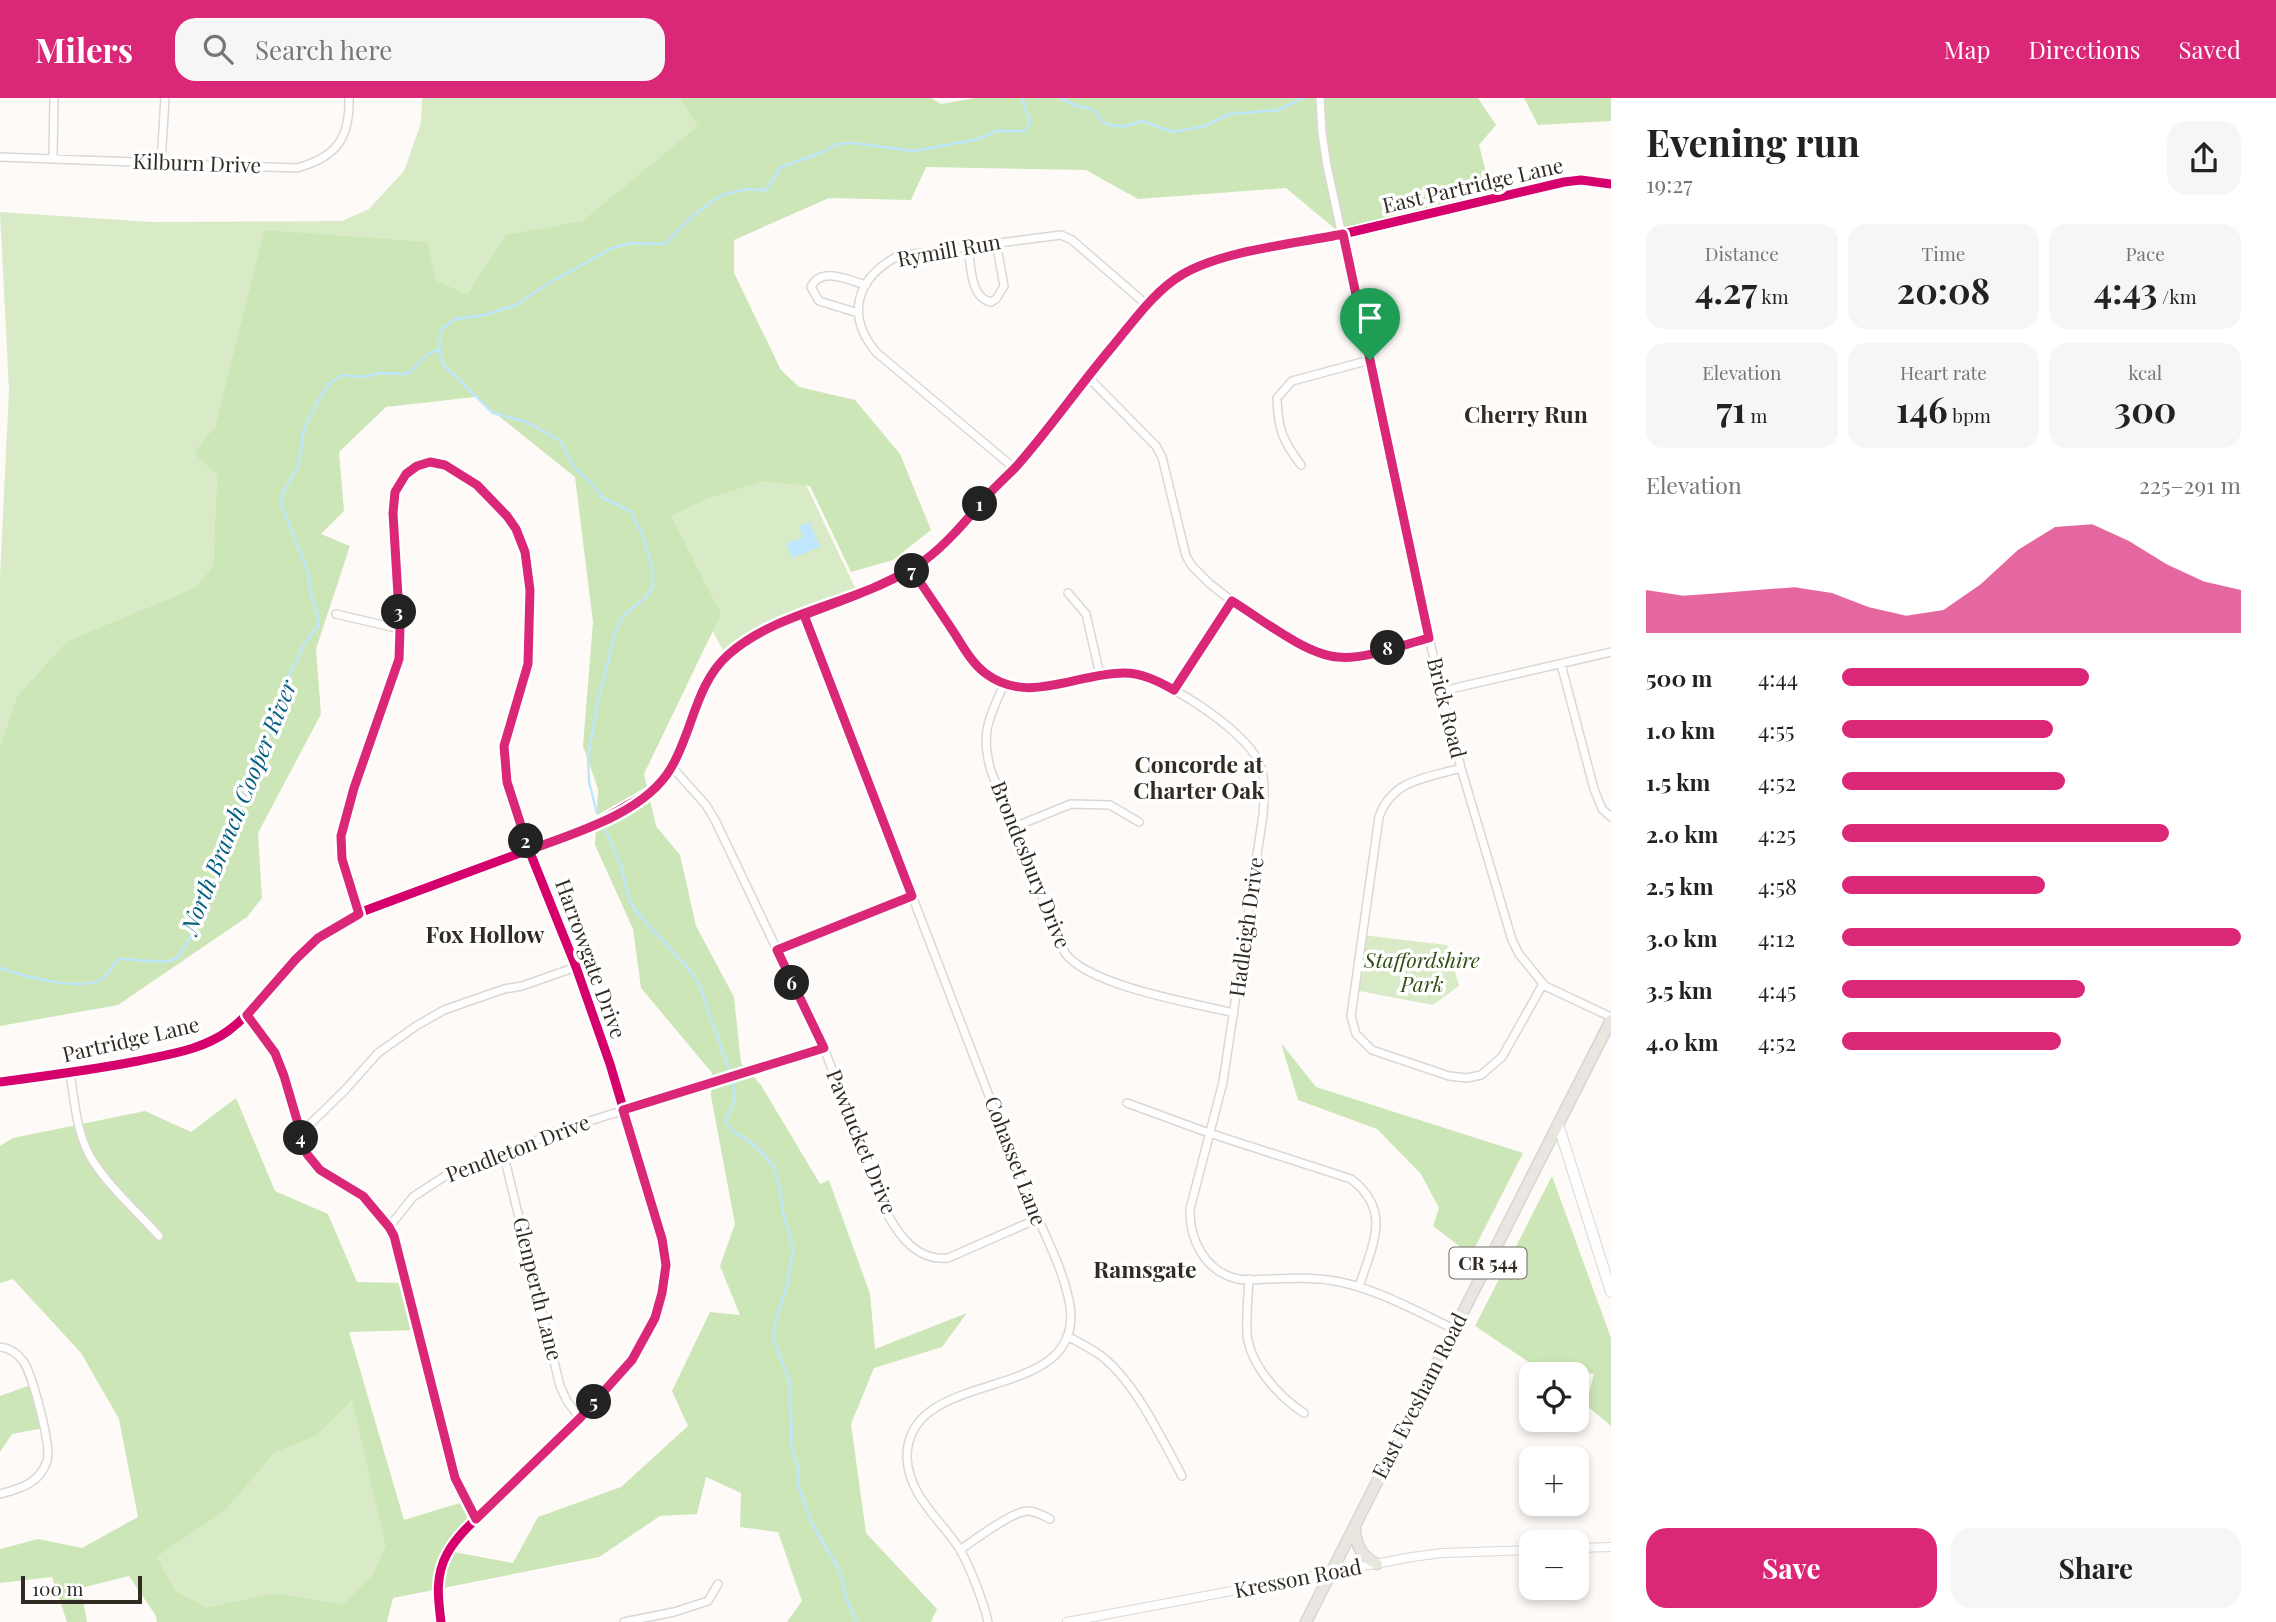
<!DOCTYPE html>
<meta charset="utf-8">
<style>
body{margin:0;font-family:"Playfair Display",serif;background:#f6f6f6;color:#222;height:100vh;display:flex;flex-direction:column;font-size:26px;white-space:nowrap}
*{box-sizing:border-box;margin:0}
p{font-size:23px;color:#767676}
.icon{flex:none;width:38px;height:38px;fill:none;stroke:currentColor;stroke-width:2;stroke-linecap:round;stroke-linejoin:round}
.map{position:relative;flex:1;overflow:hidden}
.panel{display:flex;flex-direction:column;background:#fff;width:665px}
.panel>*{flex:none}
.tools{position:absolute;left:1519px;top:1264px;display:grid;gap:14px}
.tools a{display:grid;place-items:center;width:70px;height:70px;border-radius:14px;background:#fff;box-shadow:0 4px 10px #0003;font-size:35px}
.scale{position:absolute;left:21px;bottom:18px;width:121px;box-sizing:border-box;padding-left:7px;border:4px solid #312b23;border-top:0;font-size:19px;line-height:24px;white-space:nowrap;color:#312b23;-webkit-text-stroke:5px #fff;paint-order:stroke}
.pin{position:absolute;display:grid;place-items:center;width:60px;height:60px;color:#fff;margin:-72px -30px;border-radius:50% 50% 50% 0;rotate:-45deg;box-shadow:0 0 7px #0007}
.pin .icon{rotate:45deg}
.km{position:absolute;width:35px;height:35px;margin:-18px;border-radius:50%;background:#222;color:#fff;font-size:19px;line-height:35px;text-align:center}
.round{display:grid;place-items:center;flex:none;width:74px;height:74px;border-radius:21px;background:#f6f6f6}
.summary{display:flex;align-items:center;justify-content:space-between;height:119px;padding:0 35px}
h1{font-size:38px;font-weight:700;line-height:52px}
.figures{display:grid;grid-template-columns:repeat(3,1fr);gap:10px;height:119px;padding:7px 35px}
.figures div{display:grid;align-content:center;border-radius:18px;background:#f6f6f6;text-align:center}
.figures b{font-size:35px;font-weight:700}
.figures small{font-size:19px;font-weight:400}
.figures p{font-size:19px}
.chart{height:196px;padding:14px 35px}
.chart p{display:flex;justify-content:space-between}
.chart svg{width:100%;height:126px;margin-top:7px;fill:#db2777;opacity:.7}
.action{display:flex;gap:14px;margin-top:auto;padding:14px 35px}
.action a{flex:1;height:80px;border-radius:21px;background:#db2777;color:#fff;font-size:28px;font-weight:700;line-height:80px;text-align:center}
.action a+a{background:#f6f6f6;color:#222}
ul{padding:0 35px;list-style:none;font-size:23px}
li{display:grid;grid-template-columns:112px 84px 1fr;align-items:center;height:52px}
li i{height:18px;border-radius:9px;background:#db2777}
header{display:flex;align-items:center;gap:42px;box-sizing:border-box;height:98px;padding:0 35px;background:#db2777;color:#fff}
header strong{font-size:33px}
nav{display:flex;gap:38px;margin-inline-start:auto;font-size:24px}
.search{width:490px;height:63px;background:#f6f6f6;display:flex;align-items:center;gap:18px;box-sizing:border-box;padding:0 24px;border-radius:21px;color:#767676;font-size:26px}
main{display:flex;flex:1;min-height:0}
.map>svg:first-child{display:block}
</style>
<header>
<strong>Milers</strong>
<div class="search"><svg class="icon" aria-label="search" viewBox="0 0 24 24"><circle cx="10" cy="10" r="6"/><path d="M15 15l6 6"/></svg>Search here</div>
<nav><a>Map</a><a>Directions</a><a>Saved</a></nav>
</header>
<main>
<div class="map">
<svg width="1611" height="1524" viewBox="0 0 1611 1524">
<rect width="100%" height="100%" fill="#fdfaf8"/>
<path fill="#d8ebc6" d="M 422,0 L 679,0 L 699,28 L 582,123 L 506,136 L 467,196 L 436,182 L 264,132 L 215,328 L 193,355 L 217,376 L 213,467 L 196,489 L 67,543 L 17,598 L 0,648 L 0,479 L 9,292 L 0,114 L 152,124 L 342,123 L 369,111 L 404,73 L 421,25 Z
M 798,370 L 858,496 L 769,530 L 726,558 L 651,418 Z
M 1362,837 L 1447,847 L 1459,888 L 1433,907 L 1354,892 Z
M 352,1301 L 385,1448 L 372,1477 L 343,1508 L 275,1495 L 206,1509 L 175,1492 L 157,1459 L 225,1413 L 275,1355 L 316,1338 Z"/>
<path fill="#cde6b7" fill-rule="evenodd" d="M 679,0 L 931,0 L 941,6 L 975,0 L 1478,0 L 1496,27 L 1479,47 L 1493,102 L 1340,135 L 1286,90 L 1138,101 L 1086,72 L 926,69 L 911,102 L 829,100 L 734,142 L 734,175 L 781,272 L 799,289 L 855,302 L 900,356 L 931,432 L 893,462 L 851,474 L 810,388 L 763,383 L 706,401 L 671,418 L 721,516 L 644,676 L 656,728 L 680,757 L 696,828 L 734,899 L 741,965 L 761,987 L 820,1086 L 829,1082 L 870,1196 L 875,1251 L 967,1215 L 942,1249 L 874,1270 L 851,1326 L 866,1435 L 937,1511 L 931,1524 L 787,1524 L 802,1503 L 778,1434 L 740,1429 L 741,1395 L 706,1379 L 697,1416 L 660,1418 L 599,1459 L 393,1500 L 387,1524 L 157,1524 L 156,1518 L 129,1478 L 81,1490 L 87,1524 L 67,1524 L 52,1479 L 0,1485 L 0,1451 L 38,1441 L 82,1450 L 138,1419 L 119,1321 L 81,1255 L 13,1181 L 0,1185 L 0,1048 L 13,1040 L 145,1013 L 191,1034 L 236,1000 L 275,1093 L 328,1116 L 357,1184 L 407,1185 L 418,1232 L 349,1234 L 404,1422 L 463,1404 L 469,1428 L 449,1453 L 513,1465 L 538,1419 L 621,1389 L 688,1328 L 672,1293 L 710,1214 L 740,1217 L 720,1168 L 735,1126 L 711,998 L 712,975 L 641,890 L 633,831 L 595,747 L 598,691 L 583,648 L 593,524 L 575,379 L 475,299 L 386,309 L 339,354 L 344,413 L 321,436 L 350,448 L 316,551 L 321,616 L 258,735 L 262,800 L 247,819 L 118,907 L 0,928 L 0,648 L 17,598 L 67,543 L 196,489 L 213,467 L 217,377 L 193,355 L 215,328 L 264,132 L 427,144 L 436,182 L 467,196 L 506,136 L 582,123 L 698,28 ZM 352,1302 L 385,1448 L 372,1477 L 343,1507 L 275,1495 L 206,1509 L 175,1492 L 157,1459 L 225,1413 L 275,1355 L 316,1338 Z
M 1524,0 L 1611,0 L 1611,23 L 1538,27 Z
M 1281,945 L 1316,989 L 1523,1055 L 1466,1167 L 1463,1151 L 1433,1128 L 1439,1110 L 1421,1076 L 1377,1031 L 1298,1002 Z
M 1552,1078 L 1611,1240 L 1611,1328 L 1586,1307 L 1594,1276 L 1530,1265 L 1475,1228 Z
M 36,1285 L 44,1330 L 12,1336 L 0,1354 L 0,1298 Z"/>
<path fill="#bfe6fc" d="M 810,424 L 820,449 L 792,460 L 786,446 L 803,439 L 799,428 Z"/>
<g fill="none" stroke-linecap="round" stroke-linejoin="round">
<path stroke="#bfe6fc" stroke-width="2.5" d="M 1060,0 L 1077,8 L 1092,11 L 1103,24 L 1112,28 L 1126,28 L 1142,23 L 1173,34 L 1205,28 L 1230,16 L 1278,12 L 1303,0
M 597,715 L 589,684 L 588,658 L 598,602 L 616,533 L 623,518 L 646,499 L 653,488 L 652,470 L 643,438 L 630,413 L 603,400 L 591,385 L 573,368 L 561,343 L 527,324 L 493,315 L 453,276 L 445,269 L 439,255 L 441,232 L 455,221 L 485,217 L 516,207 L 544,188 L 612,150 L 632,145 L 665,146 L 694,117 L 720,98 L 746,91 L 766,92 L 781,69 L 820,55 L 838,46 L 853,45 L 914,53 L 979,41 L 996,33 L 1025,33 C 1037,22 1022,13 1023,0
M 606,733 C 611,745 616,756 621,768 C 625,780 625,793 631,805 C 650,836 683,857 700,888 L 730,975
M 0,870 C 21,878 81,894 102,881 C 109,876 112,866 119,861 L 167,864 L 177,860 L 188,844 L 206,807 L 228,752 L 243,700 L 276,615 L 284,588 L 304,546 L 318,528 L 318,518 L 312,499 L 308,474 L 281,406 L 283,395 L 298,368 L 304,331 L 317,304 L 330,285 L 343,277 L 363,279 L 380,275 L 406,276 L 412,272 L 425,258 L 439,251
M 733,983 L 735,999 L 726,1024 L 733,1033 L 754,1047 L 764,1056 L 775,1072 L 780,1091 L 783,1114 L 793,1150 L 788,1183 L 774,1230 L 774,1243 L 790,1284 L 792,1352 L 798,1370 L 798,1388 L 812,1426 L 840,1473 L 846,1501 L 857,1524"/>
<defs>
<path id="minor" d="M 1320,0 L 1322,35 L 1327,68 L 1429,540 L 1461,670 L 1512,842 L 1519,856 L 1545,888 L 1611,919
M 0,59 L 297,70 C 336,59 350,41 349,0
M 53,60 L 54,0
M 161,65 L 165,0
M 968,149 C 971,167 970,200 991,204 L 996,201 L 1004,188 L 996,144
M 858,215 L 819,203 L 811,189 C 821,168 848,182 866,187
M 1087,278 L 1156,348 L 1162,359 L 1186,458 L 1192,468 L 1210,486 L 1232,503 L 1310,552 C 1354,567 1386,551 1429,540
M 1301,367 C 1282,342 1278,331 1277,300 L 1292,283 L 1370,262
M 1014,370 L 877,255 C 845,218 856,180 898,158 L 1061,137 L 1072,142 L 1147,207
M 911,471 C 932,502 967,567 999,584 C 1038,604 1084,575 1125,575 C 1159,575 1245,632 1259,664 C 1266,680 1264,699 1263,717 L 1223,984 L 1190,1111 C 1189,1141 1205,1174 1238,1181 C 1248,1183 1259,1181 1270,1181 C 1293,1180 1317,1179 1340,1184 C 1379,1192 1418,1214 1454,1231
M 1068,495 L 1086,516 L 1100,577
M 336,516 L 400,531
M 804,517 L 1026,1094 C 1041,1129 1064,1171 1070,1208 C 1084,1309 907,1266 907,1359 C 908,1397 940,1421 959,1450 C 969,1466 984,1505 988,1524
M 1561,566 L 1594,691 L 1602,711 L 1611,719
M 1004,586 C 989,621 980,634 991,673 L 1065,855 C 1089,888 1193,905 1234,915
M 1174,592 L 1232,503
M 1442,593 L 1611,554
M 672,669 L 706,707 L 715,722 L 824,950 L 886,1114 C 900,1139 917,1163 948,1160 L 1037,1121
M 1461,670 C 1427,680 1392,681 1379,719 L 1351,918 L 1356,936 L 1372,952 L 1449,978 L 1467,980 L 1481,977 L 1502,959 L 1543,886
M 1014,729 L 1071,706 L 1110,707 L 1139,724
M 359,816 L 342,761 L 341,738 L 354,690 L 399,561 L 400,531 L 393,415 L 395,394 L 406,376 L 417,368 L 430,364 L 445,367 L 477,387 L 507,418 L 516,431 L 525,454 L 530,493 L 528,566 L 504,648 L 507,684 L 529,752 L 576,869 L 610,966 L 662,1141 C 666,1168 665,1194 655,1220 C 630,1283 546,1353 497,1401 C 481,1417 458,1435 447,1456 C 435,1478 438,1500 441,1524
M 777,852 L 912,798
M 247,917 L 275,955 L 284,978 L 307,1056 L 320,1071 L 363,1098 L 389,1129 L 394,1138 L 455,1380 L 476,1421
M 70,975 C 74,1000 76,1027 86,1050 C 98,1079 138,1114 159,1138
M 0,984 C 46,978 92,972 138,963 C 169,956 202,952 228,933 C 263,907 284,867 318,840 C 331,829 348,822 364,813 L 590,729 L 649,695 L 672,669 L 713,574 L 726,558 L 747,542 L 769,530 L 887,485 L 922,464 L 943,448 L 1014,370 L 1147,207 L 1181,177 L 1226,159 L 1343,136 L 1564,84 L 1581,82 L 1611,86
M 1127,1005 L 1209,1035 L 1351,1081 C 1393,1113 1372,1147 1359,1189
M 300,1036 L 345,992 L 378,955 L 416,928 L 444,912 L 504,891 L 522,888 L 576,869
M 504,1058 L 560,1288 L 567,1303 L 580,1320
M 389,1129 L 413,1099 L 445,1078 L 504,1058 L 554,1034 L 824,950
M 1249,1181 C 1248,1199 1246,1218 1247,1236 C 1250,1267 1279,1299 1304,1315
M 1067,1238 C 1078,1244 1090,1250 1100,1257 C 1134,1282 1162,1341 1182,1378
M 0,1249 C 9,1250 17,1255 23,1263 C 32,1275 52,1349 47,1363 C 39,1386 21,1390 0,1396
M 960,1452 C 974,1442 1014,1412 1029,1413 C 1037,1414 1044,1418 1050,1421
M 624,1524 L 674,1514 L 708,1503 L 718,1486"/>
<path id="tertiary" d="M 1577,1450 L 1611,1449
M 1067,1524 L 1412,1459 L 1442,1455 L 1531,1452"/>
<path id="secondary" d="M 1558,1026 L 1611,1194"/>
<path id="primary" d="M 1355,1429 C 1355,1446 1361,1459 1377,1466
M 1306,1524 L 1611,922"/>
</defs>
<use href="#minor" stroke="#dcd7d2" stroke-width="10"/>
<use href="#tertiary" stroke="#dcd7d2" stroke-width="10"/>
<use href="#secondary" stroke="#dcd7d2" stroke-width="12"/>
<use href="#primary" stroke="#d9d7d5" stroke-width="13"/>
<use href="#minor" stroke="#fffefe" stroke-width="7"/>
<use href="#tertiary" stroke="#fffefe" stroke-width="8"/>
<use href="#secondary" stroke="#fffefe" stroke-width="10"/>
<use href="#primary" stroke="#e9e6e0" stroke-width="10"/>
<defs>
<path id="cycleway" d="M 359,816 L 342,761 L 341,738 L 354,690 L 399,561 L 400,531 L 393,415 L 395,394 L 406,376 L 417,368 L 430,364 L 445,367 L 477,387 L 507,418 L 516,431 L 525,454 L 530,493 L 528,566 L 504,648 L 507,684 L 529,752 L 576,869 L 610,966 L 662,1141 C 666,1168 665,1194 655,1220 C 630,1283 546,1353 497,1401 C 481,1417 458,1435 447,1456 C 435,1478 438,1500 441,1524
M 0,984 C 46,978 92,972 138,963 C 169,956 202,952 228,933 C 263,907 284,867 318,840 C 331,829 348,822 364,813 L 590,729 L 649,695 L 672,669 L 713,574 L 726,558 L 747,542 L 769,530 L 887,485 L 922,464 L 943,448 L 1014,370 L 1147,207 L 1181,177 L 1226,159 L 1343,136 L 1564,84 L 1581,82 L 1611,86"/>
</defs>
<use href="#cycleway" stroke="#fff" stroke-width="13"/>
<use href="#cycleway" stroke="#d6006c" stroke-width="9"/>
</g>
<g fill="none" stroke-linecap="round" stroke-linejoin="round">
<defs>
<path id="route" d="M 1370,262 L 1343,136 C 1294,146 1225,152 1183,176 C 1154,193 1133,224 1112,249 C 1079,288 1049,332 1015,370 C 1006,379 997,387 988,397 C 968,420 949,444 925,462 C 867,505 780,510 728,557 C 696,585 692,635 671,670 C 645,715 575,735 529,752 L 507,684 L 504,648 L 528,566 L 530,492 L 525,454 L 516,431 L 507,418 L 477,387 L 445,367 L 430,364 L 417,368 L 406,376 L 395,394 L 393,415 L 400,531 L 399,561 L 354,690 L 341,738 L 342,761 L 359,816 L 318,840 L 296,861 L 247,917 L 275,955 L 284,978 L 307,1056 L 320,1072 L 363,1098 L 389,1129 L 394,1138 L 455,1380 L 476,1421 L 580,1320 L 632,1262 L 655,1220 L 662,1195 L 666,1167 L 662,1141 L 623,1012 L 824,950 L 777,852 L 912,798 L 804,517 C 840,503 877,491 911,471 C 925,491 939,512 953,533 C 962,547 971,564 985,575 C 1028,608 1076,575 1124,575 C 1142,575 1158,583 1174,592 L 1232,503 C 1260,520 1306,557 1338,559 C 1364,562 1402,547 1429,540 L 1370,262"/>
</defs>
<use href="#route" stroke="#fff" stroke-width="14"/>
<use href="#route" stroke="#db2777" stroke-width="9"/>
</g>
<g text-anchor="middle" stroke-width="7" stroke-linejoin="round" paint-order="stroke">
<rect fill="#fff" stroke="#6f6b65" stroke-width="2" x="1449.5" y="1149.5" width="77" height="31" rx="5"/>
<g font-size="19" font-weight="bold" fill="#312b23">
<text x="1488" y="1172">CR 544</text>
</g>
<g font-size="21" fill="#312b23" stroke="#fff">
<text transform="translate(197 66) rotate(2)" y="7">Kilburn Drive</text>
<text transform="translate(1473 88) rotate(-13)" y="7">East Partridge Lane</text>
<text transform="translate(949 153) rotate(-10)" y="7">Rymill Run</text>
<text transform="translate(1446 610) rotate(76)" y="7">Brick Road</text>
<text transform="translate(1030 767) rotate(68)" y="7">Brondesbury Drive</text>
<text transform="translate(1247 829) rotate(-82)" y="7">Hadleigh Drive</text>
<text transform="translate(590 861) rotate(70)" y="7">Harrowgate Drive</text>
<text transform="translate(131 942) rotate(-13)" y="7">Partridge Lane</text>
<text transform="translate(861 1044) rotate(68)" y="7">Pawtucket Drive</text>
<text transform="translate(518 1051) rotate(-21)" y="7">Pendleton Drive</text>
<text transform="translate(1015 1063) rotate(69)" y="7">Cohasset Lane</text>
<text transform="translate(537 1191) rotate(76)" y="7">Glenperth Lane</text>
<text transform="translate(1420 1298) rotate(-63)" y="7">East Evesham Road</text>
<text transform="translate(1298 1481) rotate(-11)" y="7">Kresson Road</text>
</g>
<g font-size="21" font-style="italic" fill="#304d13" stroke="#fff">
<text x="1422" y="870">Staffordshire<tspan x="1422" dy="24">Park</tspan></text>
</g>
<g font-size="23" font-weight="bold" fill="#312b23" stroke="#fff">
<text x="1526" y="325">Cherry Run</text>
<text x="1199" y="675">Concorde at<tspan x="1199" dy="26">Charter Oak</tspan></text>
<text x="485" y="845">Fox Hollow</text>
<text x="1145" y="1180">Ramsgate</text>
</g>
<g font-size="23" font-style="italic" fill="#035e7f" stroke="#fff">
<text transform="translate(239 709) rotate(-68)" y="8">North Branch Cooper River</text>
</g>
</g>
</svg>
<div class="tools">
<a><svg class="icon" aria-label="locate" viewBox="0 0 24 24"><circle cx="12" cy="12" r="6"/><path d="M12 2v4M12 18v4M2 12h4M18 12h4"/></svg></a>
<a>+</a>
<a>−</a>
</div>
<div class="scale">100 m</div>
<div class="pin" style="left:1370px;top:262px;background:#1e9e55"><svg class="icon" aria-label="arrive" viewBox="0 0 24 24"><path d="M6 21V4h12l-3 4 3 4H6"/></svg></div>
<b class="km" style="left:980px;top:406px">1</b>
<b class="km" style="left:526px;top:743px">2</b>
<b class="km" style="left:399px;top:514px">3</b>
<b class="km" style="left:301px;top:1040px">4</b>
<b class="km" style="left:594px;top:1304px">5</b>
<b class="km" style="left:792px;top:885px">6</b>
<b class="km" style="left:912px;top:473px">7</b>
<b class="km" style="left:1388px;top:550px">8</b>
</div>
<section class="panel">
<div class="summary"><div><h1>Evening run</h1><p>19:27</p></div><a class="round"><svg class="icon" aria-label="share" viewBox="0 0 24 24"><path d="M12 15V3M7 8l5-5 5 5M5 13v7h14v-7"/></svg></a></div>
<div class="figures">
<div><p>Distance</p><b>4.27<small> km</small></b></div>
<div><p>Time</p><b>20:08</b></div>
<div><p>Pace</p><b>4:43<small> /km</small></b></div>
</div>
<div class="figures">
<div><p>Elevation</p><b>71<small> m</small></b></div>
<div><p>Heart rate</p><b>146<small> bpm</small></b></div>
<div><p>kcal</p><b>300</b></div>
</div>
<div class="chart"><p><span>Elevation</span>225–291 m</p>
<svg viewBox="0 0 160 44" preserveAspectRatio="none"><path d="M0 44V29L10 31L20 30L30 29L40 28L50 30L60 35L70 38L80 36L90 27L100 15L110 7L120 6L130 12L140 20L150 26L160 29V44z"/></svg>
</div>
<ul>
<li><b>500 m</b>4:44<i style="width:62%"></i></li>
<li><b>1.0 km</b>4:55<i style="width:53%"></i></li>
<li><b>1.5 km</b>4:52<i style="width:56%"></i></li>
<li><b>2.0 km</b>4:25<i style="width:82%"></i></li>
<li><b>2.5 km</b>4:58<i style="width:51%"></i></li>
<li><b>3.0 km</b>4:12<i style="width:100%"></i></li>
<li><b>3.5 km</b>4:45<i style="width:61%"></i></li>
<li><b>4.0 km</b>4:52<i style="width:55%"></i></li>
</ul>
<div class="action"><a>Save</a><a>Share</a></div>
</section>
</main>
